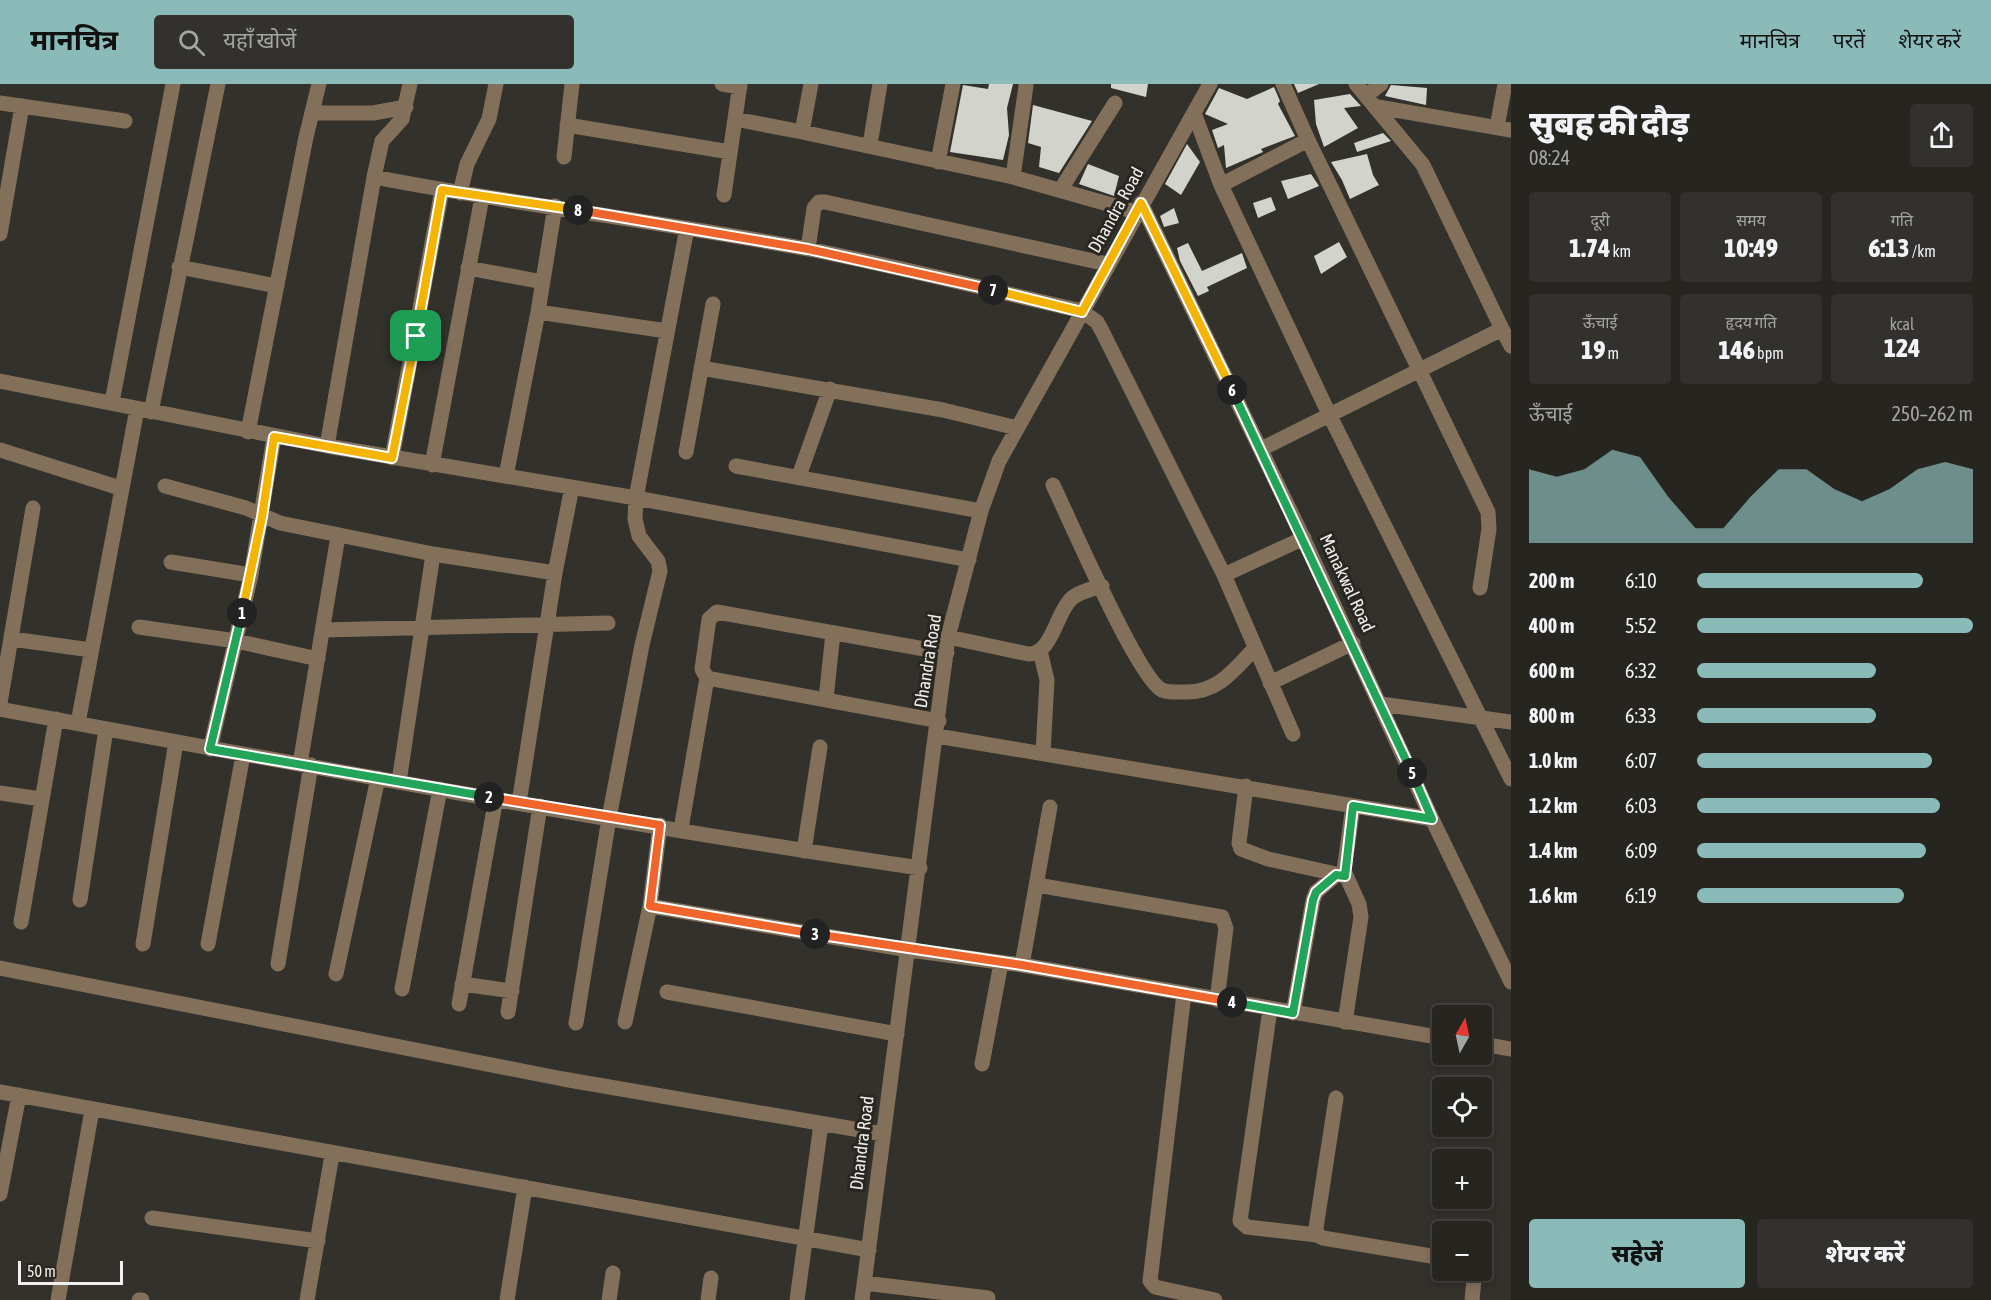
<!DOCTYPE html>
<html lang="hi">
<meta charset="utf-8">
<style>
body{margin:0;font-family:"Asap Condensed","Noto Sans Devanagari",sans-serif;background:#32312d;color:#f1f3f6;height:100vh;display:flex;flex-direction:column;font-size:22px;white-space:nowrap}
*{box-sizing:border-box;margin:0}
p{font-size:20px;color:#a4a5a5}
.icon{flex:none;width:33px;height:33px;fill:none;stroke:currentColor;stroke-width:2;stroke-linecap:round;stroke-linejoin:round}
.map{position:relative;flex:1;overflow:hidden}
.drawer{display:flex;flex-direction:column;background:#262520;width:480px}
.drawer>*{flex:none}
.needle{width:39px;rotate:9deg}
.tools{position:absolute;left:1432px;top:921px;display:grid;gap:12px}
.tools a{display:grid;place-items:center;width:60px;height:60px;border-radius:6px;background:#262520;box-shadow:0 3px 9px #0003,0 0 0 2px #42423e;font-size:30px}
.scale{position:absolute;left:18px;bottom:15px;width:105px;box-sizing:border-box;padding-left:6px;border:3px solid #f0efeb;border-top:0;font-size:16px;line-height:21px;white-space:nowrap;color:#f0efeb;-webkit-text-stroke:4px #292721;paint-order:stroke}
.pin{position:absolute;display:grid;place-items:center;width:51px;height:51px;color:#fff;margin:-26px;border-radius:12px;box-shadow:0 3px 9px #0006}
.km{position:absolute;width:30px;height:30px;margin:-15px;border-radius:50%;background:#222;color:#fff;font-size:16px;line-height:30px;text-align:center}
.round{display:grid;place-items:center;flex:none;width:63px;height:63px;border-radius:6px;background:#32312d}
.headline{display:flex;align-items:center;justify-content:space-between;height:102px;padding:0 18px}
h1{font-size:33px;font-weight:800;line-height:45px}
.stats{display:grid;grid-template-columns:repeat(3,1fr);gap:9px;height:102px;padding:6px 18px}
.stats div{display:grid;align-content:center;border-radius:6px;background:#32312d;text-align:center}
.stats b{font-size:26px;font-weight:800}
.stats small{font-size:16px;font-weight:400}
.stats p{font-size:16px}
.chart{height:168px;padding:12px 18px}
.chart p{display:flex;justify-content:space-between}
.chart svg{width:100%;height:108px;margin-top:6px;fill:#8bbbb9;opacity:.7}
.cta{display:flex;gap:12px;margin-top:auto;padding:12px 18px}
.cta a{flex:1;height:69px;border-radius:6px;background:#8bbbb9;color:#111;font-size:24px;font-weight:800;line-height:69px;text-align:center}
.cta a+a{background:#32312d;color:#f1f3f6}
ul{padding:0 18px;list-style:none;font-size:20px}
li{display:grid;grid-template-columns:96px 72px 1fr;align-items:center;height:45px}
li i{height:15px;border-radius:8px;background:#8bbbb9}
header{display:flex;align-items:center;gap:36px;box-sizing:border-box;height:84px;padding:0 30px;background:#8bbbb9;color:#111}
header strong{font-size:28px}
nav{display:flex;gap:33px;margin-inline-start:auto;font-size:21px}
.search{width:420px;height:54px;background:#32312d;display:flex;align-items:center;gap:15px;box-sizing:border-box;padding:0 21px;border-radius:6px;color:#a4a5a5;font-size:22px}
main{display:flex;flex:1;min-height:0}
.map>svg:first-child{display:block}
</style>
<header>
<strong>मानचित्र</strong>
<div class="search"><svg class="icon" aria-label="search" viewBox="0 0 24 24"><circle cx="10" cy="10" r="6"/><path d="M15 15l6 6"/></svg>यहाँ खोजें</div>
<nav><a>मानचित्र</a><a>परतें</a><a>शेयर करें</a></nav>
</header>
<main>
<div class="map">
<svg width="1511" height="1216" viewBox="0 0 1511 1216">
<rect width="100%" height="100%" fill="#33312b"/>
<path fill="#d2d3cb" d="M 989,0 L 1013,0 L 1007,24 L 1009,51 L 1003,76 L 950,68 L 963,1 L 988,5 Z
M 1111,0 L 1148,0 L 1146,13 L 1111,4 Z
M 1294,0 L 1319,0 L 1298,9 Z
M 1391,1 L 1427,4 L 1426,21 L 1385,12 Z
M 1274,3 L 1280,17 L 1278,20 L 1295,52 L 1261,65 L 1263,68 L 1226,84 L 1224,61 L 1218,64 L 1212,46 L 1228,40 L 1205,30 L 1219,4 L 1247,15 Z
M 1350,10 L 1361,22 L 1344,24 L 1358,44 L 1324,63 L 1316,40 L 1314,16 Z
M 1033,21 L 1092,37 L 1059,89 L 1039,83 L 1041,63 L 1028,59 Z
M 1383,49 L 1391,57 L 1357,68 L 1354,59 Z
M 1187,60 L 1200,78 L 1181,111 L 1165,100 Z
M 1367,70 L 1373,91 L 1379,101 L 1350,115 L 1342,96 L 1331,78 Z
M 1088,80 L 1119,92 L 1114,112 L 1079,100 Z
M 1311,90 L 1319,102 L 1288,115 L 1281,97 Z
M 1271,113 L 1276,126 L 1258,134 L 1253,119 Z
M 1174,124 L 1179,139 L 1164,143 L 1160,132 Z
M 1339,158 L 1347,173 L 1321,190 L 1314,172 Z
M 1188,159 L 1202,187 L 1242,169 L 1247,184 L 1207,203 L 1209,207 L 1198,212 L 1180,177 L 1177,164 Z"/>
<g fill="none" stroke-linecap="round" stroke-linejoin="round">
<path stroke="#83705a" stroke-width="15" d="M 410,0 L 402,35 L 382,57 L 374,93 C 518,121 664,138 808,165 C 900,183 990,206 1082,227 L 1097,238 L 1102,247 L 1224,491 L 1293,650
M 722,0 L 740,3
M 811,0 L 802,48 L 1013,93 L 1136,128
M 1283,0 L 1308,56
M 1366,12 L 1381,0
M 0,19 L 125,37
M 1378,23 L 1511,46
M 312,29 L 373,29 L 406,23
M 1194,29 L 1221,101 L 1329,330 L 1511,695
M 735,35 L 802,48
M 567,41 L 730,68
M 1497,43 L 1505,0
M 870,61 L 880,0
M 564,73 L 572,0
M 938,78 L 953,0
M 374,93 L 327,362 L 636,414 L 969,476
M 1013,93 L 1026,2
M 1221,101 L 1308,56 L 1488,428 L 1489,445 L 1480,504
M 1061,105 L 1115,19
M 460,109 L 467,80 L 489,35 L 496,0
M 724,111 L 740,0
M 1141,119 L 1301,449 L 1432,735 L 1511,898
M 0,150 L 22,22
M 808,165 L 814,124 L 819,118 L 825,118 L 1107,180
M 179,183 L 277,202
M 468,184 L 543,198
M 538,228 L 667,247
M 1502,245 L 1511,262
M 701,284 L 943,326 L 1017,344
M 0,297 L 327,362
M 112,318 L 173,0
M 151,328 L 218,0
M 248,348 L 306,53 L 319,0
M 1261,365 L 1502,245 L 1423,81 L 1356,0
M 0,366 L 120,404
M 686,368 L 713,220
M 392,374 L 442,106
M 432,381 L 482,113
M 736,382 L 981,427
M 506,392 L 538,228 L 555,122
M 799,392 L 830,305
M 1053,401 C 1069,434 1138,595 1162,606 C 1169,609 1178,608 1185,608 C 1218,609 1234,586 1255,564
M 165,402 L 246,424 L 280,439 L 433,470 L 555,489
M 171,478 L 251,491
M 1224,491 L 1304,454
M 139,543 L 236,557 L 318,575
M 323,546 L 608,539
M 948,553 L 1028,570 C 1052,571 1056,529 1071,515 C 1078,508 1092,505 1102,502
M 12,555 L 91,566
M 1040,567 L 1047,596 L 1043,669
M 1270,599 L 1353,559
M 826,615 L 833,549
M 0,619 L 33,424
M 1381,620 L 1511,638
M 0,625 C 306,682 612,739 920,784
M 939,637 L 707,594 L 702,585 L 709,535 L 717,528 L 947,569
M 78,639 L 137,325
M 937,652 L 1432,735
M 210,665 L 251,491 L 274,353
M 300,680 L 338,452
M 399,698 L 433,470
M 1246,702 L 1239,759 L 1241,765 L 1268,775 L 1345,792
M 0,709 L 41,715
M 519,719 L 555,489 L 572,403
M 681,745 L 707,594
M 804,767 L 820,663
M 1037,801 L 1222,833 L 1226,844 L 1217,916
M 80,816 L 106,645
M 650,822 L 909,866 L 1022,881 L 1443,954
M 21,838 L 56,635
M 143,860 L 176,658
M 208,860 L 243,671
M 278,880 L 311,681
M 1022,881 L 1050,723
M 0,884 L 563,995 L 883,1050
M 336,890 L 378,694
M 462,900 L 512,907
M 402,905 L 440,705
M 667,908 L 897,950
M 1184,910 L 1150,1197 L 1155,1203 L 1215,1216
M 459,920 L 496,714
M 1270,925 L 1240,1137 L 1247,1143 L 1317,1151
M 508,928 L 540,722
M 1293,929 L 1313,816 L 1316,808 L 1336,791
M 625,938 L 650,822 L 660,741
M 1345,938 L 1361,833 L 1359,820 L 1344,787 L 1353,722
M 576,939 L 609,734 L 642,561 L 660,487 L 658,477 L 639,452 L 635,435 L 636,414 L 687,144
M 1482,960 L 1511,965
M 982,980 L 1001,879
M 0,1008 L 869,1166
M 1336,1014 L 1316,1144 L 1317,1151 L 1323,1154 L 1443,1174
M 0,1110 L 19,1011
M 152,1134 L 318,1157
M 864,1199 L 988,1214
M 58,1216 L 92,1026
M 139,1216 L 142,1216
M 307,1216 L 332,1071
M 507,1216 L 525,1103
M 609,1216 L 613,1189
M 708,1216 L 711,1194
M 797,1216 L 821,1040
M 862,1216 L 948,553 L 981,427 L 999,377 L 1210,0
M 1472,1216 L 1475,1186"/>
</g>
<g fill="none" stroke-linecap="round" stroke-linejoin="round">
<defs>
<path id="split-1" d="M 242,529 L 262,433 L 274,353 L 392,374 L 416,252"/>
<path id="split-2" d="M 242,529 L 210,665 L 489,713"/>
<path id="split-3" d="M 489,713 L 660,741 L 650,822 L 815,850"/>
<path id="split-4" d="M 815,850 L 1022,881 L 1232,918"/>
<path id="split-5" d="M 1232,918 L 1293,929 L 1313,816 L 1316,808 L 1336,791 L 1345,792 L 1353,722 L 1432,735 L 1412,689"/>
<path id="split-6" d="M 1232,306 L 1412,689"/>
<path id="split-7" d="M 993,206 L 1082,228 L 1141,119 L 1232,306"/>
<path id="split-8" d="M 578,126 L 808,165 L 993,206"/>
<path id="split-9" d="M 416,252 L 442,106 L 578,126"/>
</defs>
<use href="#split-1" stroke="#fff" stroke-width="12"/>
<use href="#split-2" stroke="#fff" stroke-width="12"/>
<use href="#split-3" stroke="#fff" stroke-width="12"/>
<use href="#split-4" stroke="#fff" stroke-width="12"/>
<use href="#split-5" stroke="#fff" stroke-width="12"/>
<use href="#split-6" stroke="#fff" stroke-width="12"/>
<use href="#split-7" stroke="#fff" stroke-width="12"/>
<use href="#split-8" stroke="#fff" stroke-width="12"/>
<use href="#split-9" stroke="#fff" stroke-width="12"/>
<use href="#split-1" stroke="#f5b400" stroke-width="8"/>
<use href="#split-2" stroke="#22a559" stroke-width="8"/>
<use href="#split-3" stroke="#f0652b" stroke-width="8"/>
<use href="#split-4" stroke="#f0652b" stroke-width="8"/>
<use href="#split-5" stroke="#22a559" stroke-width="8"/>
<use href="#split-6" stroke="#22a559" stroke-width="8"/>
<use href="#split-7" stroke="#f5b400" stroke-width="8"/>
<use href="#split-8" stroke="#f0652b" stroke-width="8"/>
<use href="#split-9" stroke="#f5b400" stroke-width="8"/>
</g>
<g text-anchor="middle" stroke-width="6" stroke-linejoin="round" paint-order="stroke">
<g font-size="18" fill="#f0efeb" stroke="#292721">
<text transform="translate(1116 126) rotate(-61)" y="6">Dhandra Road</text>
<text transform="translate(1347 499) rotate(65)" y="6">Manakwal Road</text>
<text transform="translate(928 577) rotate(-81)" y="6">Dhandra Road</text>
<text transform="translate(862 1059) rotate(-83)" y="6">Dhandra Road</text>
</g>
</g>
</svg>
<div class="tools">
<a><svg class="needle" viewBox="-14 -14 28 28"><path d="M0-13l5 13h-10z" fill="#e53935"/><path d="M0 13l5-13h-10z" fill="#a4a5a5"/></svg></a>
<a><svg class="icon" aria-label="locate" viewBox="0 0 24 24"><circle cx="12" cy="12" r="6"/><path d="M12 2v4M12 18v4M2 12h4M18 12h4"/></svg></a>
<a>+</a>
<a>−</a>
</div>
<div class="scale">50 m</div>
<div class="pin" style="left:416px;top:252px;background:#1e9e55"><svg class="icon" aria-label="arrive" viewBox="0 0 24 24"><path d="M6 21V4h12l-3 4 3 4H6"/></svg></div>
<b class="km" style="left:242px;top:529px">1</b>
<b class="km" style="left:489px;top:713px">2</b>
<b class="km" style="left:815px;top:850px">3</b>
<b class="km" style="left:1232px;top:918px">4</b>
<b class="km" style="left:1412px;top:689px">5</b>
<b class="km" style="left:1232px;top:306px">6</b>
<b class="km" style="left:993px;top:206px">7</b>
<b class="km" style="left:578px;top:126px">8</b>
</div>
<section class="drawer">
<div class="headline"><div><h1>सुबह की दौड़</h1><p>08:24</p></div><a class="round"><svg class="icon" aria-label="share" viewBox="0 0 24 24"><path d="M12 15V3M7 8l5-5 5 5M5 13v7h14v-7"/></svg></a></div>
<div class="stats">
<div><p>दूरी</p><b>1.74<small> km</small></b></div>
<div><p>समय</p><b>10:49</b></div>
<div><p>गति</p><b>6:13<small> /km</small></b></div>
</div>
<div class="stats">
<div><p>ऊँचाई</p><b>19<small> m</small></b></div>
<div><p>हृदय गति</p><b>146<small> bpm</small></b></div>
<div><p>kcal</p><b>124</b></div>
</div>
<div class="chart"><p><span>ऊँचाई</span>250–262 m</p>
<svg viewBox="0 0 160 44" preserveAspectRatio="none"><path d="M0 44V14L10 17L20 14L30 6L40 9L50 25L60 38L70 38L80 25L90 14L100 14L110 22L120 27L130 22L140 14L150 11L160 14V44z"/></svg>
</div>
<ul>
<li><b>200 m</b>6:10<i style="width:82%"></i></li>
<li><b>400 m</b>5:52<i style="width:100%"></i></li>
<li><b>600 m</b>6:32<i style="width:65%"></i></li>
<li><b>800 m</b>6:33<i style="width:65%"></i></li>
<li><b>1.0 km</b>6:07<i style="width:85%"></i></li>
<li><b>1.2 km</b>6:03<i style="width:88%"></i></li>
<li><b>1.4 km</b>6:09<i style="width:83%"></i></li>
<li><b>1.6 km</b>6:19<i style="width:75%"></i></li>
</ul>
<div class="cta"><a>सहेजें</a><a>शेयर करें</a></div>
</section>
</main>
